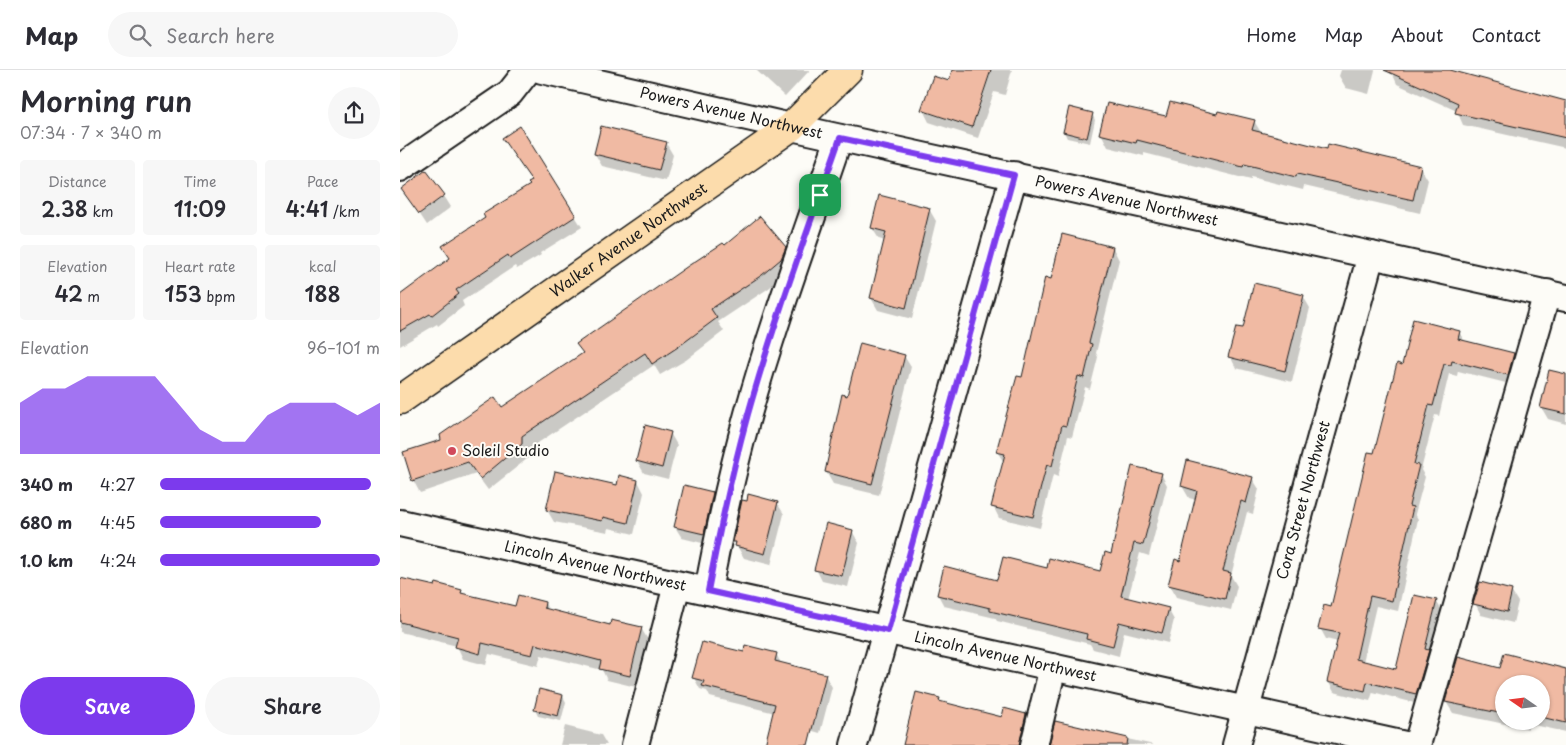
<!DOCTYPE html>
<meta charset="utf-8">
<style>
body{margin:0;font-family:"Playpen Sans",sans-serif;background:#f7f7f7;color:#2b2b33;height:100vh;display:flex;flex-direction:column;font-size:19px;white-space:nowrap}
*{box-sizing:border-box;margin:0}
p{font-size:16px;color:#7c7c81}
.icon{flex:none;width:28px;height:28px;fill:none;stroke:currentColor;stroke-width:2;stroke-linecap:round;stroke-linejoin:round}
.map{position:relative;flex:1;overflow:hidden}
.sheet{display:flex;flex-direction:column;background:#fff;width:400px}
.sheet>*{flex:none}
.needle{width:32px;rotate:284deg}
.buttons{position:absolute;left:1095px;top:605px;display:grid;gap:10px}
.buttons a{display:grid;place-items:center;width:55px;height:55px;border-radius:50%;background:#fff;box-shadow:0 1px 4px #0004;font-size:25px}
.pin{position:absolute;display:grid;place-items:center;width:42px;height:42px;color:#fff;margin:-21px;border-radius:10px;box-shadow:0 2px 8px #0006}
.round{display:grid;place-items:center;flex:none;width:52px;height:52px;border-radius:26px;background:#f7f7f7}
.headline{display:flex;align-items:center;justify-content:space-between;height:85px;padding:0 20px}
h1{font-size:28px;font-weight:600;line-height:38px}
.figures{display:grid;grid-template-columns:repeat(3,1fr);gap:8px;height:85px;padding:5px 20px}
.figures div{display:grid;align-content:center;border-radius:5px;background:#f7f7f7;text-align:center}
.figures b{font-size:21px;font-weight:600}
.figures small{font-size:14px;font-weight:400}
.figures p{font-size:14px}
.chart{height:140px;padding:10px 20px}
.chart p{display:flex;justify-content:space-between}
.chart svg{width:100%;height:90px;margin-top:5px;fill:#7c3aed;opacity:.7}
.action{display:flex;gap:10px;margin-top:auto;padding:10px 20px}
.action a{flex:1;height:58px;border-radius:30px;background:#7c3aed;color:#fff;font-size:20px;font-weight:600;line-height:58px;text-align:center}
.action a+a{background:#f7f7f7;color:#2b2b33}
ul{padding:0 20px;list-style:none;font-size:16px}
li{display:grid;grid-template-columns:80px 60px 1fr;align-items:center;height:38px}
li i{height:12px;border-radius:6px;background:#7c3aed}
header{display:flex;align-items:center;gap:30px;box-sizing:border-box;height:70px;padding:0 25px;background:#fff;border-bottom:1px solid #e1e1e2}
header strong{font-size:24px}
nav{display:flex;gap:28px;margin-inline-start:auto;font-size:18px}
.search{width:350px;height:45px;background:#f7f7f7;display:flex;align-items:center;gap:12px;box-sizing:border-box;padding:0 18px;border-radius:28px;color:#7c7c81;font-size:19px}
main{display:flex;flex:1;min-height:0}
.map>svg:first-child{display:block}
</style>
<header>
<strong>Map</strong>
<div class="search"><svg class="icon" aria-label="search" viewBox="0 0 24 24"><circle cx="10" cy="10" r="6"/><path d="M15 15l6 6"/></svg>Search here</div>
<nav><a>Home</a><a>Map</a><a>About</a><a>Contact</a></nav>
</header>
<main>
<section class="sheet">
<div class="headline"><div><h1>Morning run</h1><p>07:34 · 7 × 340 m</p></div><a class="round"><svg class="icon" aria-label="share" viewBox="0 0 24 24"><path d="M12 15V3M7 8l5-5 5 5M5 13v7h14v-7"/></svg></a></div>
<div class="figures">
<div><p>Distance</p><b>2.38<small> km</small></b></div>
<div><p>Time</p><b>11:09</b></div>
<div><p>Pace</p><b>4:41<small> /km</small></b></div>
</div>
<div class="figures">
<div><p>Elevation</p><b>42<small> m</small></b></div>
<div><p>Heart rate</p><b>153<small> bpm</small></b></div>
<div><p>kcal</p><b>188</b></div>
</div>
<div class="chart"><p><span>Elevation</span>96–101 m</p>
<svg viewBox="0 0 160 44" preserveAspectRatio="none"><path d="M0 44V19L10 12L20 12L30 6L40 6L50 6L60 6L70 19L80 32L90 38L100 38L110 25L120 19L130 19L140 19L150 25L160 19V44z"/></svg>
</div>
<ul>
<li><b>340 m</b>4:27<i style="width:96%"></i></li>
<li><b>680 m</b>4:45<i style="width:73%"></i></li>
<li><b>1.0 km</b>4:24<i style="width:100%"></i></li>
</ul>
<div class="action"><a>Save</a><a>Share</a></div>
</section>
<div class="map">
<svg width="1166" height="675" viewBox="0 0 1166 675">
<rect width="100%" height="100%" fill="#fdfcf7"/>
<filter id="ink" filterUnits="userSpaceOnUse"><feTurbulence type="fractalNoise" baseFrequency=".02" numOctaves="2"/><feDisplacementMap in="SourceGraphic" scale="10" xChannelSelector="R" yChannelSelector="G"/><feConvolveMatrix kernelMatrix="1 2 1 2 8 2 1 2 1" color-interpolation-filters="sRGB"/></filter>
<g filter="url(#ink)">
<path fill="#0003" fill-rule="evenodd" d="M 356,0 L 410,0 L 385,27 Z
M 553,0 L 612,0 L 605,25 L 594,22 L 578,68 L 529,52 L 523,40 L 550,12 Z
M 941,0 L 975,0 L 969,24 L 946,18 L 939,6 Z
M 991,0 L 1047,0 L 1166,32 L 1166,78 L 1063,55 L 1057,41 L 997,14 Z
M 692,44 L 695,50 L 690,73 L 667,68 L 664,62 Z
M 818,45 L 854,51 L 862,64 L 928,80 L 1020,97 L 1028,110 L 1020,143 L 904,116 L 903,120 L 851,107 L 851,110 L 744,83 L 744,86 L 708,77 L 701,63 L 758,47 Z
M 266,73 L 273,85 L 266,111 L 202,96 L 195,84 Z
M 3,119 L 44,126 L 51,137 L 27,155 Z
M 529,139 L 536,151 L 512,249 L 478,240 L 471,228 L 485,171 L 479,169 L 472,158 Z
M 175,146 L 182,157 L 140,183 L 141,185 L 117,199 L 115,196 L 62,231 L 64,236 L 38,256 L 37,254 L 0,276 L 0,227 Z
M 324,177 L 385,177 L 392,190 L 388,202 L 369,218 L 318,252 L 324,261 L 286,290 L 260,305 L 254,295 L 129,379 L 132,385 L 88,420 L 76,404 L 20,423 L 13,410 L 43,371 L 101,338 L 184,284 Z
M 713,178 L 719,190 L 696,283 L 698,287 L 690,319 L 685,317 L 672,367 L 668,366 L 658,407 L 653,405 L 640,458 L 599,448 L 593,436 L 604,393 L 597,381 L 623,309 L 652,210 Z
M 903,226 L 910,238 L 892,312 L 836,298 L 830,286 L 844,260 Z
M 1059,262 L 1065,272 L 1113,284 L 1120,295 L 1114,315 L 1058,301 L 1057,306 L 1049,304 L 1039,346 L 1035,345 L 1021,400 L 1025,407 L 1015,444 L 1018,449 L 998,541 L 976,536 L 963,592 L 997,600 L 1036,531 L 1043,542 L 1022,635 L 973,622 L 970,631 L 934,622 L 928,611 L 938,572 L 926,569 L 920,558 L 932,538 L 975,385 L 1003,296 Z
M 504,286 L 511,297 L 479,425 L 433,414 L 426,402 L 448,327 Z
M 1166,305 L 1166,354 L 1148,349 L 1141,337 Z
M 270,363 L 277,375 L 268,409 L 244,403 L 237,391 Z
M 761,404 L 767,415 L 749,486 L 740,483 L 728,529 L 768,539 L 774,550 L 768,573 L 724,562 L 719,586 L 693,579 L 690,574 L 597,551 L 595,548 L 544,536 L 538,525 L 648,499 L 701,502 Z
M 852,408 L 859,419 L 853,444 L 847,442 L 831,506 L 837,516 L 831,540 L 776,527 L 770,515 L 781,492 L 796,430 L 789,428 L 782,416 Z
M 238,411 L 244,423 L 234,464 L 209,458 L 208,462 L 154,452 L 147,440 Z
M 312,424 L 319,435 L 310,475 L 282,468 L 275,457 Z
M 377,433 L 384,444 L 371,495 L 344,488 L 334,471 Z
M 452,461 L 459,473 L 448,517 L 422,511 L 416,499 Z
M 0,508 L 36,518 L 61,521 L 63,525 L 116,538 L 145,533 L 149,541 L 211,556 L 241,558 L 248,570 L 236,617 L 207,610 L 202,600 L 141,585 L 138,596 L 89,584 L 86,595 L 63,589 L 57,576 L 0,562 Z
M 1111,521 L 1118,532 L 1113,553 L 1081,545 L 1075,533 Z
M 345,584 L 376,584 L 382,595 L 425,605 L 432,617 L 420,663 L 406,659 L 402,675 L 367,675 L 375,643 L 310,627 L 307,621 L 300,619 L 294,608 Z
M 1105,585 L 1166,598 L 1166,662 L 1129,654 L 1128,659 L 1053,643 L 1046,632 L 1101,599 ZM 1104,614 L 1141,614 L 1141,651 L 1104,651 Z
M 163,626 L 166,632 L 161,651 L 138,646 L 135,640 Z
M 539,629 L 541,632 L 603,648 L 625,645 L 632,656 L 628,675 L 506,675 Z
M 656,653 L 754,675 L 649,675 Z
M 165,656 L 201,665 L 207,675 L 160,675 Z"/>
<path fill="#f0baa3" stroke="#1c1c1c" d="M 552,0 L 591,0 L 572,57 L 521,40 L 533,6 L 549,11 Z
M 984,0 L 1050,0 L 1166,31 L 1166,68 L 1055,43 L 1058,33 Z
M 770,32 L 817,44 L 818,41 L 855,50 L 852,60 L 927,79 L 928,74 L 1021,96 L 1013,130 L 897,104 L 896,107 L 844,94 L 843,97 L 737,70 L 736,73 L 699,64 L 707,33 L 766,46 Z
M 669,37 L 693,43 L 687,68 L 663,62 Z
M 120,56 L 176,146 L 110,189 L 108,185 L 56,220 L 59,224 L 31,246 L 30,244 L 0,261 L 0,225 L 50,188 L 42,176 L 85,148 L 83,144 L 130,115 L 128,113 L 132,111 L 102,68 Z
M 201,56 L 267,72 L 259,100 L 194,84 Z
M 26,100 L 45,125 L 19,144 L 1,119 Z
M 479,125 L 530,138 L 506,238 L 470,228 L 486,162 L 471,158 Z
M 360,146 L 386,177 L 381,189 L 362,205 L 311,239 L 317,248 L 278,277 L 252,294 L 245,283 L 175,330 L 122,366 L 122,374 L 80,409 L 68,392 L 12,411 L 3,382 L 41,370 L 40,365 L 95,327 L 102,337 L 183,283 L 176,274 L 288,196 L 323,173 L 325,175 Z
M 662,164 L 713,177 L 689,273 L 692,274 L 684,308 L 678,306 L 666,356 L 662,355 L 652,396 L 647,394 L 633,447 L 591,437 L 605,384 L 596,382 L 617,306 L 622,307 L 645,207 L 651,209 Z
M 854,213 L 904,225 L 885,301 L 828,287 L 836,257 L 843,258 Z
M 1013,249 L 1060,261 L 1058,269 L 1114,283 L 1108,305 L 1052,291 L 1051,295 L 1044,294 L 1033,336 L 1029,335 L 1014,394 L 1019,395 L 1009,436 L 1013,437 L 992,531 L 970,526 L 956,589 L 996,599 L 1014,525 L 1037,530 L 1025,579 L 1029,580 L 1016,624 L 967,612 L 965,621 L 927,612 L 939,563 L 918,559 L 924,535 L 931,537 L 968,382 L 974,383 L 997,293 L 1002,295 Z
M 460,273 L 505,285 L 472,414 L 425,402 L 442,324 L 447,326 Z
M 1149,300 L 1166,304 L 1166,344 L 1140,338 Z
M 245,355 L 271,362 L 262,398 L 236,391 Z
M 787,390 L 853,407 L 846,433 L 841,431 L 823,501 L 831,503 L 825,529 L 768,515 L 775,489 L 780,491 L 797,421 L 781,416 Z
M 732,396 L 762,403 L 743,475 L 734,473 L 721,526 L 769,538 L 762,563 L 719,552 L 713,576 L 686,569 L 687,564 L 590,541 L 590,538 L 537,525 L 544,496 L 597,510 L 603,487 L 647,498 L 649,488 L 700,501 L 705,482 L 711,484 Z
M 155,401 L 217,415 L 219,405 L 238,410 L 228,453 L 203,447 L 202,451 L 146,440 Z
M 284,415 L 313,422 L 304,464 L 274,457 Z
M 348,424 L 378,432 L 365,484 L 335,476 L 336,472 L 333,472 L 342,430 L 347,431 Z
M 426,453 L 453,460 L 442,506 L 414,500 Z
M 0,508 L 35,516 L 36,513 L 62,520 L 61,523 L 115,536 L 118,525 L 145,532 L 144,538 L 210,555 L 211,550 L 242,557 L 230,606 L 199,599 L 201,591 L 135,574 L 132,585 L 82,573 L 80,584 L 55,577 L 58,567 L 0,552 Z
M 1080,512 L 1112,520 L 1107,542 L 1073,534 Z
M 302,572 L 344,582 L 345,575 L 377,583 L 375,591 L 426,604 L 408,675 L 365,675 L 375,634 L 302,616 L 304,611 L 292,608 Z
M 1104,583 L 1166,599 L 1166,653 L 1141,647 L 1141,614 L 1104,614 L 1104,644 L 1045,632 L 1058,587 L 1100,598 Z
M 139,619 L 163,625 L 158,646 L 134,640 Z
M 516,622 L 540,628 L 539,631 L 602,647 L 604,638 L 626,644 L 619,675 L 503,675 Z
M 655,651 L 728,668 L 727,675 L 649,675 Z"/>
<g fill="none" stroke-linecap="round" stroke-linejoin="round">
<defs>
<g id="minor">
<path id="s1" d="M 142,0 L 391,57 L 1166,228"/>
<path d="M 0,98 L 110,23 L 128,0"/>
<path id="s2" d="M 0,453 L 1005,675"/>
<path d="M 308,521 C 319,462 332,402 348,344 C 374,251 408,160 439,68"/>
<path d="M 235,675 L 277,515"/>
<path d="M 454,675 L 614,105"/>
<path d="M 634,675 L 653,597"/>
<path id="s3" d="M 836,675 L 971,185"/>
<path d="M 1017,675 L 1147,223"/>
</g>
<g id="major">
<path id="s4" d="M 0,330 L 391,57 L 448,0"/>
</g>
</defs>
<use href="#minor" stroke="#1c1c1c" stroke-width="30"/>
<use href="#major" stroke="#1c1c1c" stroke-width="31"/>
<use href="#minor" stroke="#fdfcf7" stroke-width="26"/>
<use href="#major" stroke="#fcdcac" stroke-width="28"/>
</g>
</g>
<g fill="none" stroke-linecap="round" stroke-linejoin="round" filter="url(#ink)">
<defs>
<path id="route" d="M 440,68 L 614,105 L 488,561 L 308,521 C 319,462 332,402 348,344 C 374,251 408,160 440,68 Z"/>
</defs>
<use href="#route" stroke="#fff" stroke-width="10"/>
<use href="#route" stroke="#7c3aed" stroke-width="6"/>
</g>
<circle fill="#d1495b" stroke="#fdfcf7" stroke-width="2" cx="52" cy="381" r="5"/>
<g text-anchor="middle" stroke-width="4" stroke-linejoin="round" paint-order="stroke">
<g font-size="15" fill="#1c1c1c" stroke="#fdfcf7">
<text dy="5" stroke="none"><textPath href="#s1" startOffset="194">Powers Avenue Northwest</textPath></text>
<text dy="5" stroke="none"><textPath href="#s1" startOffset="599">Powers Avenue Northwest</textPath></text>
<text dy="5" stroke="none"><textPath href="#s4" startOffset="279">Walker Avenue Northwest</textPath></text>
<text dy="5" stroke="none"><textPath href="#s3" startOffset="254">Cora Street Northwest</textPath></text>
<text dy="5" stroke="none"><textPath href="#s2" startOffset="200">Lincoln Avenue Northwest</textPath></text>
<text dy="5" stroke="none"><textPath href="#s2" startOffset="620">Lincoln Avenue Northwest</textPath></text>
</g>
<g font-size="15" fill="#1c1c1c" stroke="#fdfcf7" text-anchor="start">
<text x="62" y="386">Soleil Studio</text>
</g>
</g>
</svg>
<div class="buttons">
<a><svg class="needle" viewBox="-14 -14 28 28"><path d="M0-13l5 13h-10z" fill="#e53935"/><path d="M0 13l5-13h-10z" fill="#7c7c81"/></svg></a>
</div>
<div class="pin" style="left:420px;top:125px;background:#1e9e55"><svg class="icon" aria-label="arrive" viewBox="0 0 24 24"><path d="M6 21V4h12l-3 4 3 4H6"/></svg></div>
</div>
</main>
